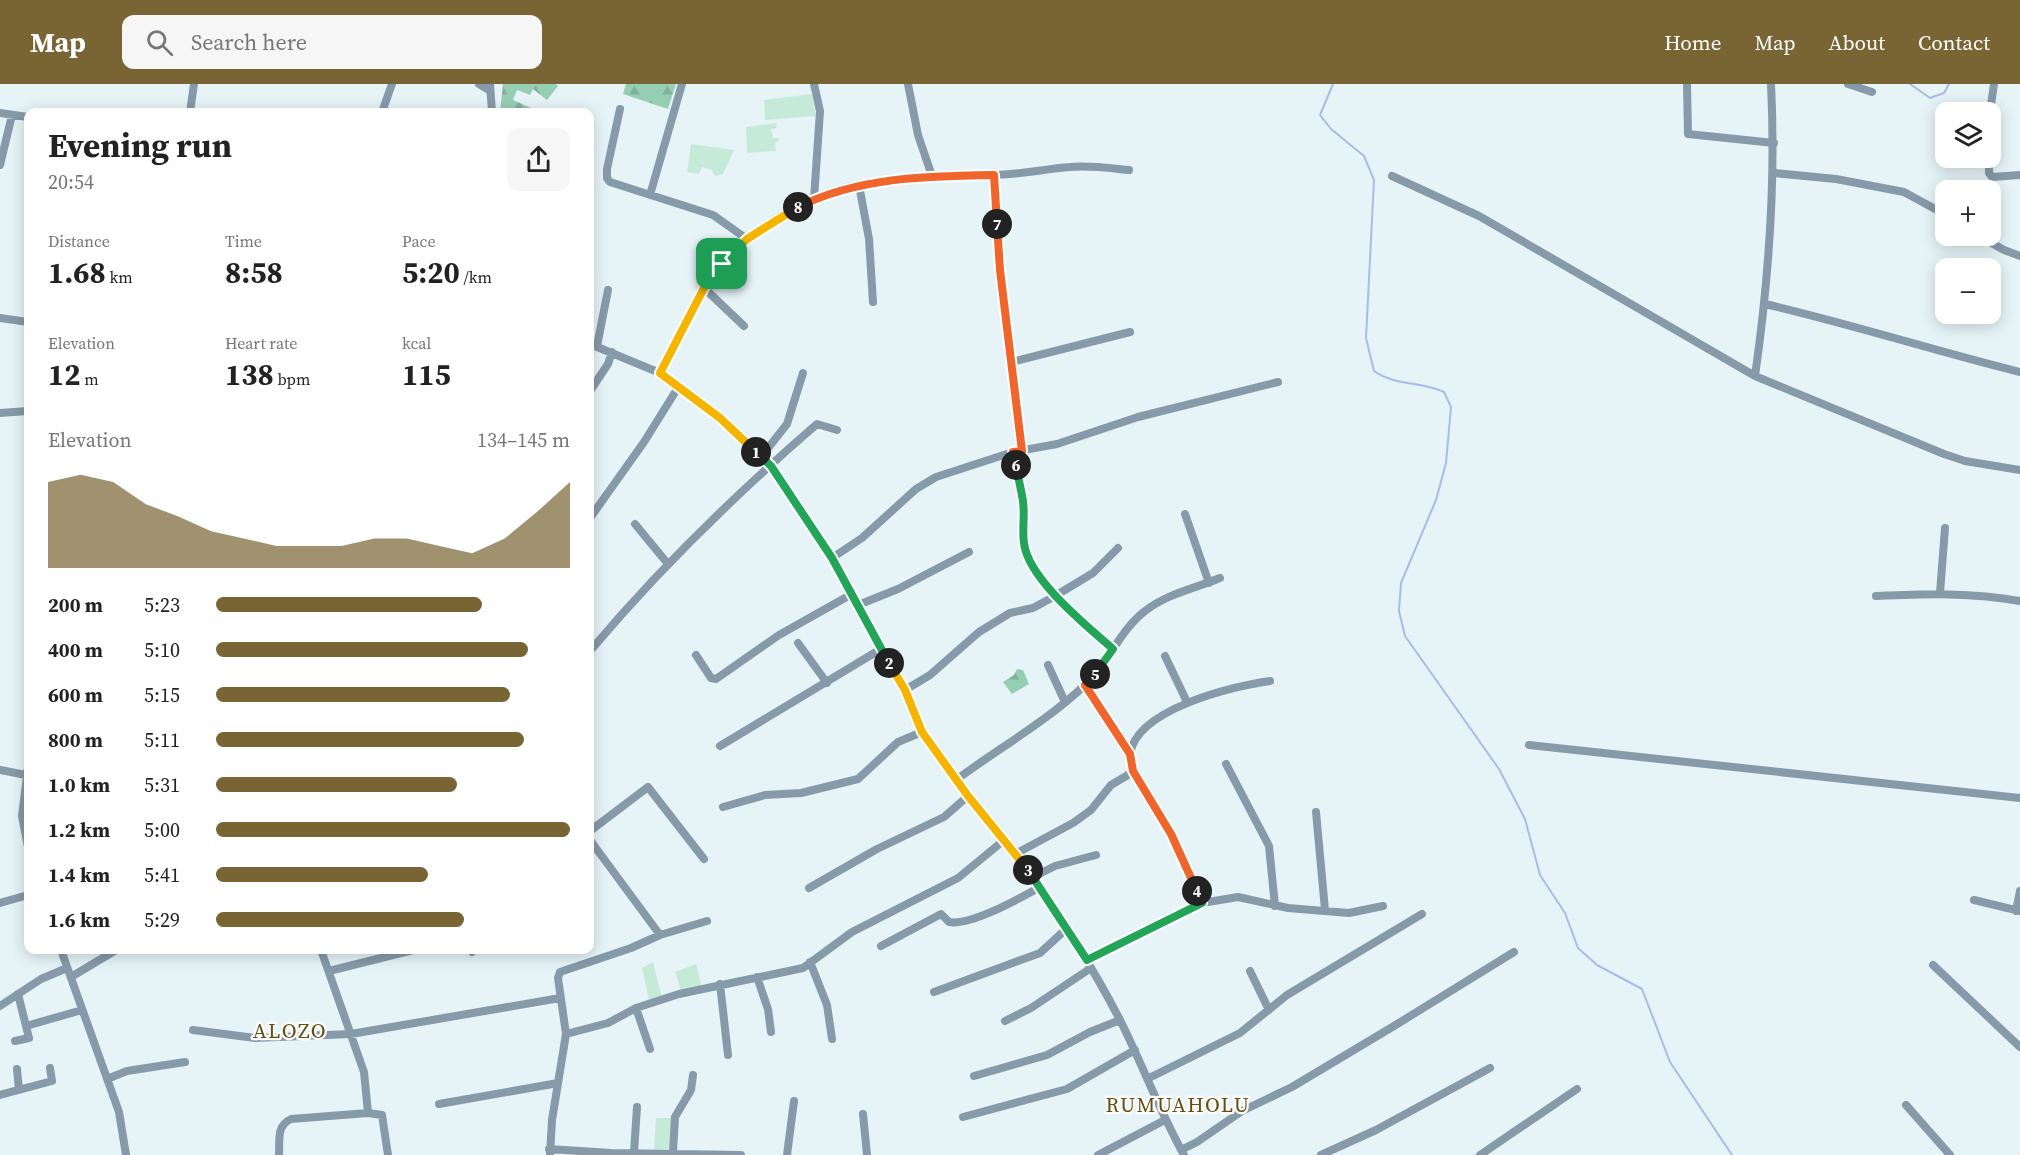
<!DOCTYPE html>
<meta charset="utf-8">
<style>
body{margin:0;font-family:"Source Serif 4",serif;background:#f6f6f6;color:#222;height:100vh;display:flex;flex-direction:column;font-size:22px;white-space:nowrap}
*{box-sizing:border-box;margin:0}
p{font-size:20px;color:#767676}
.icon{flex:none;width:33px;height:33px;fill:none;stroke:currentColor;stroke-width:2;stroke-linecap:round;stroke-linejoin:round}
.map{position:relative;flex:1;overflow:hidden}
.drawer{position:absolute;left:24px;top:24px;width:570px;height:846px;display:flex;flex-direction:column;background:#fff;border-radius:12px;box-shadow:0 3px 15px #0003}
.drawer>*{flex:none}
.buttons{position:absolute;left:1935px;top:18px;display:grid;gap:12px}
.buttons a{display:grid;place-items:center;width:66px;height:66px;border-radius:12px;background:#fff;box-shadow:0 3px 15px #0003;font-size:30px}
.pin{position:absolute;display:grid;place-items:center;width:51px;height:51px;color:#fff;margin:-26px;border-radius:12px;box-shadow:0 3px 9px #0006}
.km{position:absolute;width:30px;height:30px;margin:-15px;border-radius:50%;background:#222;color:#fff;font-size:16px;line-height:30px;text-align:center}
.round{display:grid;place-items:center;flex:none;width:63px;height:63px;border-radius:12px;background:#f6f6f6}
.headline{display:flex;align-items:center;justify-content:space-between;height:102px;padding:0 24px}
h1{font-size:33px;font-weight:700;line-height:45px}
.figures{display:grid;grid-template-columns:repeat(3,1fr);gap:9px;height:102px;padding:6px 24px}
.figures div{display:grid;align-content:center}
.figures b{font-size:30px;font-weight:700}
.figures small{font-size:16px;font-weight:400}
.figures p{font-size:16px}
.chart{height:168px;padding:12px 24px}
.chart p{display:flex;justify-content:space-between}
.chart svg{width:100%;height:108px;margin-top:6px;fill:#796433;opacity:.7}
ul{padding:0 24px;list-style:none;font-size:20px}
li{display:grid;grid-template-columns:96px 72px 1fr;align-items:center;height:45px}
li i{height:15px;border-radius:8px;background:#796433}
header{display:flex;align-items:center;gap:36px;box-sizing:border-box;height:84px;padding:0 30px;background:#796433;color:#fff}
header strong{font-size:28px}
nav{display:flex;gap:33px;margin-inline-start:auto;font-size:21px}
.search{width:420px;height:54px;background:#f6f6f6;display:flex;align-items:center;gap:15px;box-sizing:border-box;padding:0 21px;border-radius:12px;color:#767676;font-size:22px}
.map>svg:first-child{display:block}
</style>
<header>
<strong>Map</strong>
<div class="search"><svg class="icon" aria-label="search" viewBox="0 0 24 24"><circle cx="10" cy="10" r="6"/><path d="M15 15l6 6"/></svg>Search here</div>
<nav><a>Home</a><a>Map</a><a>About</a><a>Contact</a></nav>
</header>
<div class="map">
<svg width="2020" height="1071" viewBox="0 0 2020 1071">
<defs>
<pattern id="forest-firs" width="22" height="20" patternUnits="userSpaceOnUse" patternTransform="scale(1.5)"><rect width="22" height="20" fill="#96ceb4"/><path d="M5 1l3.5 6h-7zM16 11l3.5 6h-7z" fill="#81b19b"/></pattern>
</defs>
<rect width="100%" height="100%" fill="#e6f4f8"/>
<path fill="#c5ebd8" d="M 812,10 L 816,32 L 765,36 L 764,16 Z
M 777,39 L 776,44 L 771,45 L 773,54 L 779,54 L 779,57 L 775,59 L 776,67 L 747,69 L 746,43 Z
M 691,60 L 734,66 L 723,90 L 715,92 L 712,86 L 702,83 L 699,90 L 687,88 Z
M 653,878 L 662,914 L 649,916 L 642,884 Z
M 696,880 L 702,903 L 681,907 L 675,888 Z
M 656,1034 L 672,1034 L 669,1065 L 654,1066 Z"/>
<path fill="url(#forest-firs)" d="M 503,0 L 556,0 L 558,2 L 547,16 L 533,5 L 530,11 L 517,6 L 513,16 L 540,28 L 500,28 Z
M 626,0 L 676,0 L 668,25 L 623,10 Z
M 1017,585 L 1023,586 L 1029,600 L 1012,610 L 1003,598 L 1014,591 Z"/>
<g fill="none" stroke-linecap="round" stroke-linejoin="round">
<path stroke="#aabae8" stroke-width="2" d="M 1333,0 L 1320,31 L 1331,45 L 1364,72 L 1374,96 L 1366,254 L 1374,287 C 1395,302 1421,297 1444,308 L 1451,323 L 1446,379 L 1436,416 L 1401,499 L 1399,527 L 1405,552 L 1499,685 L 1525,735 L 1540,791 L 1565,829 L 1578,864 L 1597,881 L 1642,905 L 1670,978 L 1732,1071
M 1910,0 L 1930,14 L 1944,9 L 1949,0"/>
<path stroke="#879aa9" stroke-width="8" d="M 479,0 L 489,6
M 490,0 L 492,28
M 814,0 L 820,27 L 814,115
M 908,0 L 918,51 L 932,92
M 1687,0 L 1688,50 L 1774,59
M 1848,0 L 1872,8
M 620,25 L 607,85 L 607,94 L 610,98 L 713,131 L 747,155
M 190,28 L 194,0
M 382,28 L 392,0
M 1990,28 L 1994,0
M 0,29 L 28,33
M 1989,74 L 1989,89 L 1992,93 L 2020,91
M 0,81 L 12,31
M 1774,89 L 1836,95 L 1904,108 L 1946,131
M 994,91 L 1000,185 L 1022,367
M 1392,92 L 1479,132 L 1755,292 L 1944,370 L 1965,377 L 2020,386
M 859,101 L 869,155 L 873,218
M 650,111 L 682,0
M 1979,152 L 2004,166 L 2020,172
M 704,204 L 744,242
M 1765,220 C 1851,240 1935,267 2020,288
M 0,234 L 28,238
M 590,260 L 660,289 L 679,302 L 720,334 L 771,382 L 832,474 L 905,606 L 922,648 L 1003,757 L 1017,769 C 1054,824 1091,879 1121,938 C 1143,982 1160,1028 1184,1071
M 597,262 L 608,206
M 1012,278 L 1130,248
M 660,289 C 675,261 687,230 704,204 C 737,151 800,113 860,100 C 904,92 948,92 992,91 C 1018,91 1044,85 1070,83 C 1089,81 1109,84 1129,86
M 1755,292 C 1769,194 1776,98 1771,0
M 590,307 L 608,280 L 612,268
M 0,329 L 28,327
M 1013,368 C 1016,385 1021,402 1023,419 C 1025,432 1022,447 1024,460 C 1029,496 1087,542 1113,565
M 761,373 L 787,340 L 803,289
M 1185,430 L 1209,499
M 590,434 L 644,358 L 679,302
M 635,440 L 668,480
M 832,474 L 862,454 L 916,405 L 936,393 L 1013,368 L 1057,360 L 1138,333 L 1278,298
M 1940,509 L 1945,444
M 1876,512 C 1925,510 1972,508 2020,517
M 858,521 L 898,505 L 969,468
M 798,559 L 827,599
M 590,567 C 659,485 736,410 817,340 L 837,346
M 696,571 L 711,594 L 716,595 L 779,551 L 852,510
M 1165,572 L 1187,618
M 1048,581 L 1065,618
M 1085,601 L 1130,670
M 905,606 L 930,591 L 979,548 L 1010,529 L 1033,524 L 1055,512 L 1093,489 L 1118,464
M 1529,661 L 2020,714
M 720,662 L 881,565
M 1226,680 L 1269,762 L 1275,822
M 28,684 L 22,732 L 28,763
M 0,686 L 26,691
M 956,696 C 999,664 1046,638 1085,601 C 1108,580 1120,546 1145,527 C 1166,510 1196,504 1220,494
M 723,723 L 765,711 L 801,709 L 858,695 L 898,658 L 922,648
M 1316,728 L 1325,826
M 590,747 L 648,703 L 704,775
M 590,756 L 660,851
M 1017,769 L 1073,739 L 1091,726 L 1111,701 L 1133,688
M 1033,793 L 1055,782 L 1096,771
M 809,804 L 877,765 L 944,733 L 968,712
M 1974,816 L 2020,827
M 0,819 L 28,811
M 1202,819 C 1192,796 1182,774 1171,752 C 1161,731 1128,693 1130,671 C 1135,625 1234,602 1270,597
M 2016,827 L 2020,807
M 881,862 L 941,830 L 949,838 C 971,842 1020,814 1040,803
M 61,866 L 119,1028 L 126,1071
M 321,866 L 364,988 L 368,1029
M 471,866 L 472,868
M 1087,876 L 1202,819 L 1238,813 L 1288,824 L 1349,829 L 1383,822
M 810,878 L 827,921 L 832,955
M 1933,881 L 2020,963
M 329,887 L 413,866
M 1250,887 L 1269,926
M 71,893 L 116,866
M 757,893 L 768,925 L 771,948
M 720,900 L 728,971
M 934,908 L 1040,869 L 1065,846
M 18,910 L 26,942 L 82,926
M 0,922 L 41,895 L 67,884
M 636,924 L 650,965
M 1005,937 L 1031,924 L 1091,884
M 193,946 L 255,954 L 351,950 L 560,914
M 566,950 L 608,939 L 636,924 L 679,910 L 803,884 L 852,848 L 958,794 L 1003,757
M 15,957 L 29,954 L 26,942
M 17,985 L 19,1006
M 974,992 L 1047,971 L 1090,948 L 1120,936
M 1149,994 L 1240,949 L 1287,911 L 1422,830
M 107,995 L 127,987 L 185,978
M 0,1011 L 52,997 L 50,984
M 439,1020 L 558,999
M 1906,1021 L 1950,1071
M 863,1030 L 867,1071
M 963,1033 L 1067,1005 L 1135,966
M 549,1065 L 611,1069 L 741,1071
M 1181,1066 L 1197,1058 L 1242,1027 L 1292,1003 L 1394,942 L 1514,868
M 634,1068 L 637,1023
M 673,1068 L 675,1033 L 691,1006 L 693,991
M 279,1071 C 280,1056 276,1042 291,1035 L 368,1029 L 382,1031 L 388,1071
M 550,1071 L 552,1036 L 566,950 L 558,894 L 560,888 L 631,864 L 660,851 L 707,837
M 787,1071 L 794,1017
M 1098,1071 L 1165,1036
M 1321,1071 L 1376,1046 L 1490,984
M 1480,1071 L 1577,1005"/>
</g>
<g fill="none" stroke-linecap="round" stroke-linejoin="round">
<defs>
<path id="split-1" d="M 722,180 L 704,204 L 660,289 L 720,334 L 756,368"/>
<path id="split-2" d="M 756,368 L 771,382 L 832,474 L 889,579"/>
<path id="split-3" d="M 889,579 L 905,606 L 922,648 L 968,712 L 1028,786"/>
<path id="split-4" d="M 1028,786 L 1087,876 L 1202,819 L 1197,807"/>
<path id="split-5" d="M 1095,590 L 1085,601 L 1130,670 L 1133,687 L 1171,750 L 1197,807"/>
<path id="split-6" d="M 1016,381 C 1018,393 1021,405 1023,417 C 1025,431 1022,446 1024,459 C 1028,495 1087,542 1113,565 L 1095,590"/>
<path id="split-7" d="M 997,140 L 1000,186 L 1022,367 L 1013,368 L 1016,381"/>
<path id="split-8" d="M 798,123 C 859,93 927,92 994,91 L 997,140"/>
<path id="split-9" d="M 722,180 L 747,155 L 798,123"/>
</defs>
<use href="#split-1" stroke="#fff" stroke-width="12"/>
<use href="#split-2" stroke="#fff" stroke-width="12"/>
<use href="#split-3" stroke="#fff" stroke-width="12"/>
<use href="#split-4" stroke="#fff" stroke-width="12"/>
<use href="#split-5" stroke="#fff" stroke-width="12"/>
<use href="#split-6" stroke="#fff" stroke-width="12"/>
<use href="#split-7" stroke="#fff" stroke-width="12"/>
<use href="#split-8" stroke="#fff" stroke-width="12"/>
<use href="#split-9" stroke="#fff" stroke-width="12"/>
<use href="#split-1" stroke="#f5b400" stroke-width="8"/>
<use href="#split-2" stroke="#22a559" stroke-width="8"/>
<use href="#split-3" stroke="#f5b400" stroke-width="8"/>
<use href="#split-4" stroke="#22a559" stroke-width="8"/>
<use href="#split-5" stroke="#f0652b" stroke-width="8"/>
<use href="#split-6" stroke="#22a559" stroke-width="8"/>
<use href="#split-7" stroke="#f0652b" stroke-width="8"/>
<use href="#split-8" stroke="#f0652b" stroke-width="8"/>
<use href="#split-9" stroke="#f5b400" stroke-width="8"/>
</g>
<g text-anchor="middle" stroke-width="4.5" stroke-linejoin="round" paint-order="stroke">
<g font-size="21" letter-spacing="1.5" fill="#654e13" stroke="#fefefe">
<text x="290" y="954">ALOZO</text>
<text x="1178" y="1028">RUMUAHOLU</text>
</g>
</g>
</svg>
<div class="buttons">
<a><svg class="icon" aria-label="layers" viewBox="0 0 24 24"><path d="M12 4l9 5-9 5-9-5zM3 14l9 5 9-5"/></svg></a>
<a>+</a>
<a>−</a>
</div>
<div class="pin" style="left:722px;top:180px;background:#1e9e55"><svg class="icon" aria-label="arrive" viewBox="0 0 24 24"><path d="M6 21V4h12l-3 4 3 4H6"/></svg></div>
<b class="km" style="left:756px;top:368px">1</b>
<b class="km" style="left:889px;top:579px">2</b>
<b class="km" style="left:1028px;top:786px">3</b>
<b class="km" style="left:1197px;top:807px">4</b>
<b class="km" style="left:1095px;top:590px">5</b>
<b class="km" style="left:1016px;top:381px">6</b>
<b class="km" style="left:997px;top:140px">7</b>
<b class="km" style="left:798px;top:123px">8</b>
<section class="drawer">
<div class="headline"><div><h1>Evening run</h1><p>20:54</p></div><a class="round"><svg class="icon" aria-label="share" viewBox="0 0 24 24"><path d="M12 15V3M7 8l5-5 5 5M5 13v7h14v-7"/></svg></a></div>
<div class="figures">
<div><p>Distance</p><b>1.68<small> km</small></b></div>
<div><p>Time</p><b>8:58</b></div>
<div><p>Pace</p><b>5:20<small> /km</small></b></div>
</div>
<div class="figures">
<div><p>Elevation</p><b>12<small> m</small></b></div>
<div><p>Heart rate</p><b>138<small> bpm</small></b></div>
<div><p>kcal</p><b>115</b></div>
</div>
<div class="chart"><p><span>Elevation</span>134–145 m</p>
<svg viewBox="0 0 160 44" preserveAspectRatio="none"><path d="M0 44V9L10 6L20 9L30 18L40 23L50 29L60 32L70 35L80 35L90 35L100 32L110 32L120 35L130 38L140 32L150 21L160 9V44z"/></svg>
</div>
<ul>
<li><b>200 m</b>5:23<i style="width:75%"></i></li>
<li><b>400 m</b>5:10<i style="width:88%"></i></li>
<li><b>600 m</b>5:15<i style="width:83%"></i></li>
<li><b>800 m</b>5:11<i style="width:87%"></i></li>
<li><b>1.0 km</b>5:31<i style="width:68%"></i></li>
<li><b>1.2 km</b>5:00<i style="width:100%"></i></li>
<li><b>1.4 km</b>5:41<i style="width:60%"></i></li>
<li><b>1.6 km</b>5:29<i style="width:70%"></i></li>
</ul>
</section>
</div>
